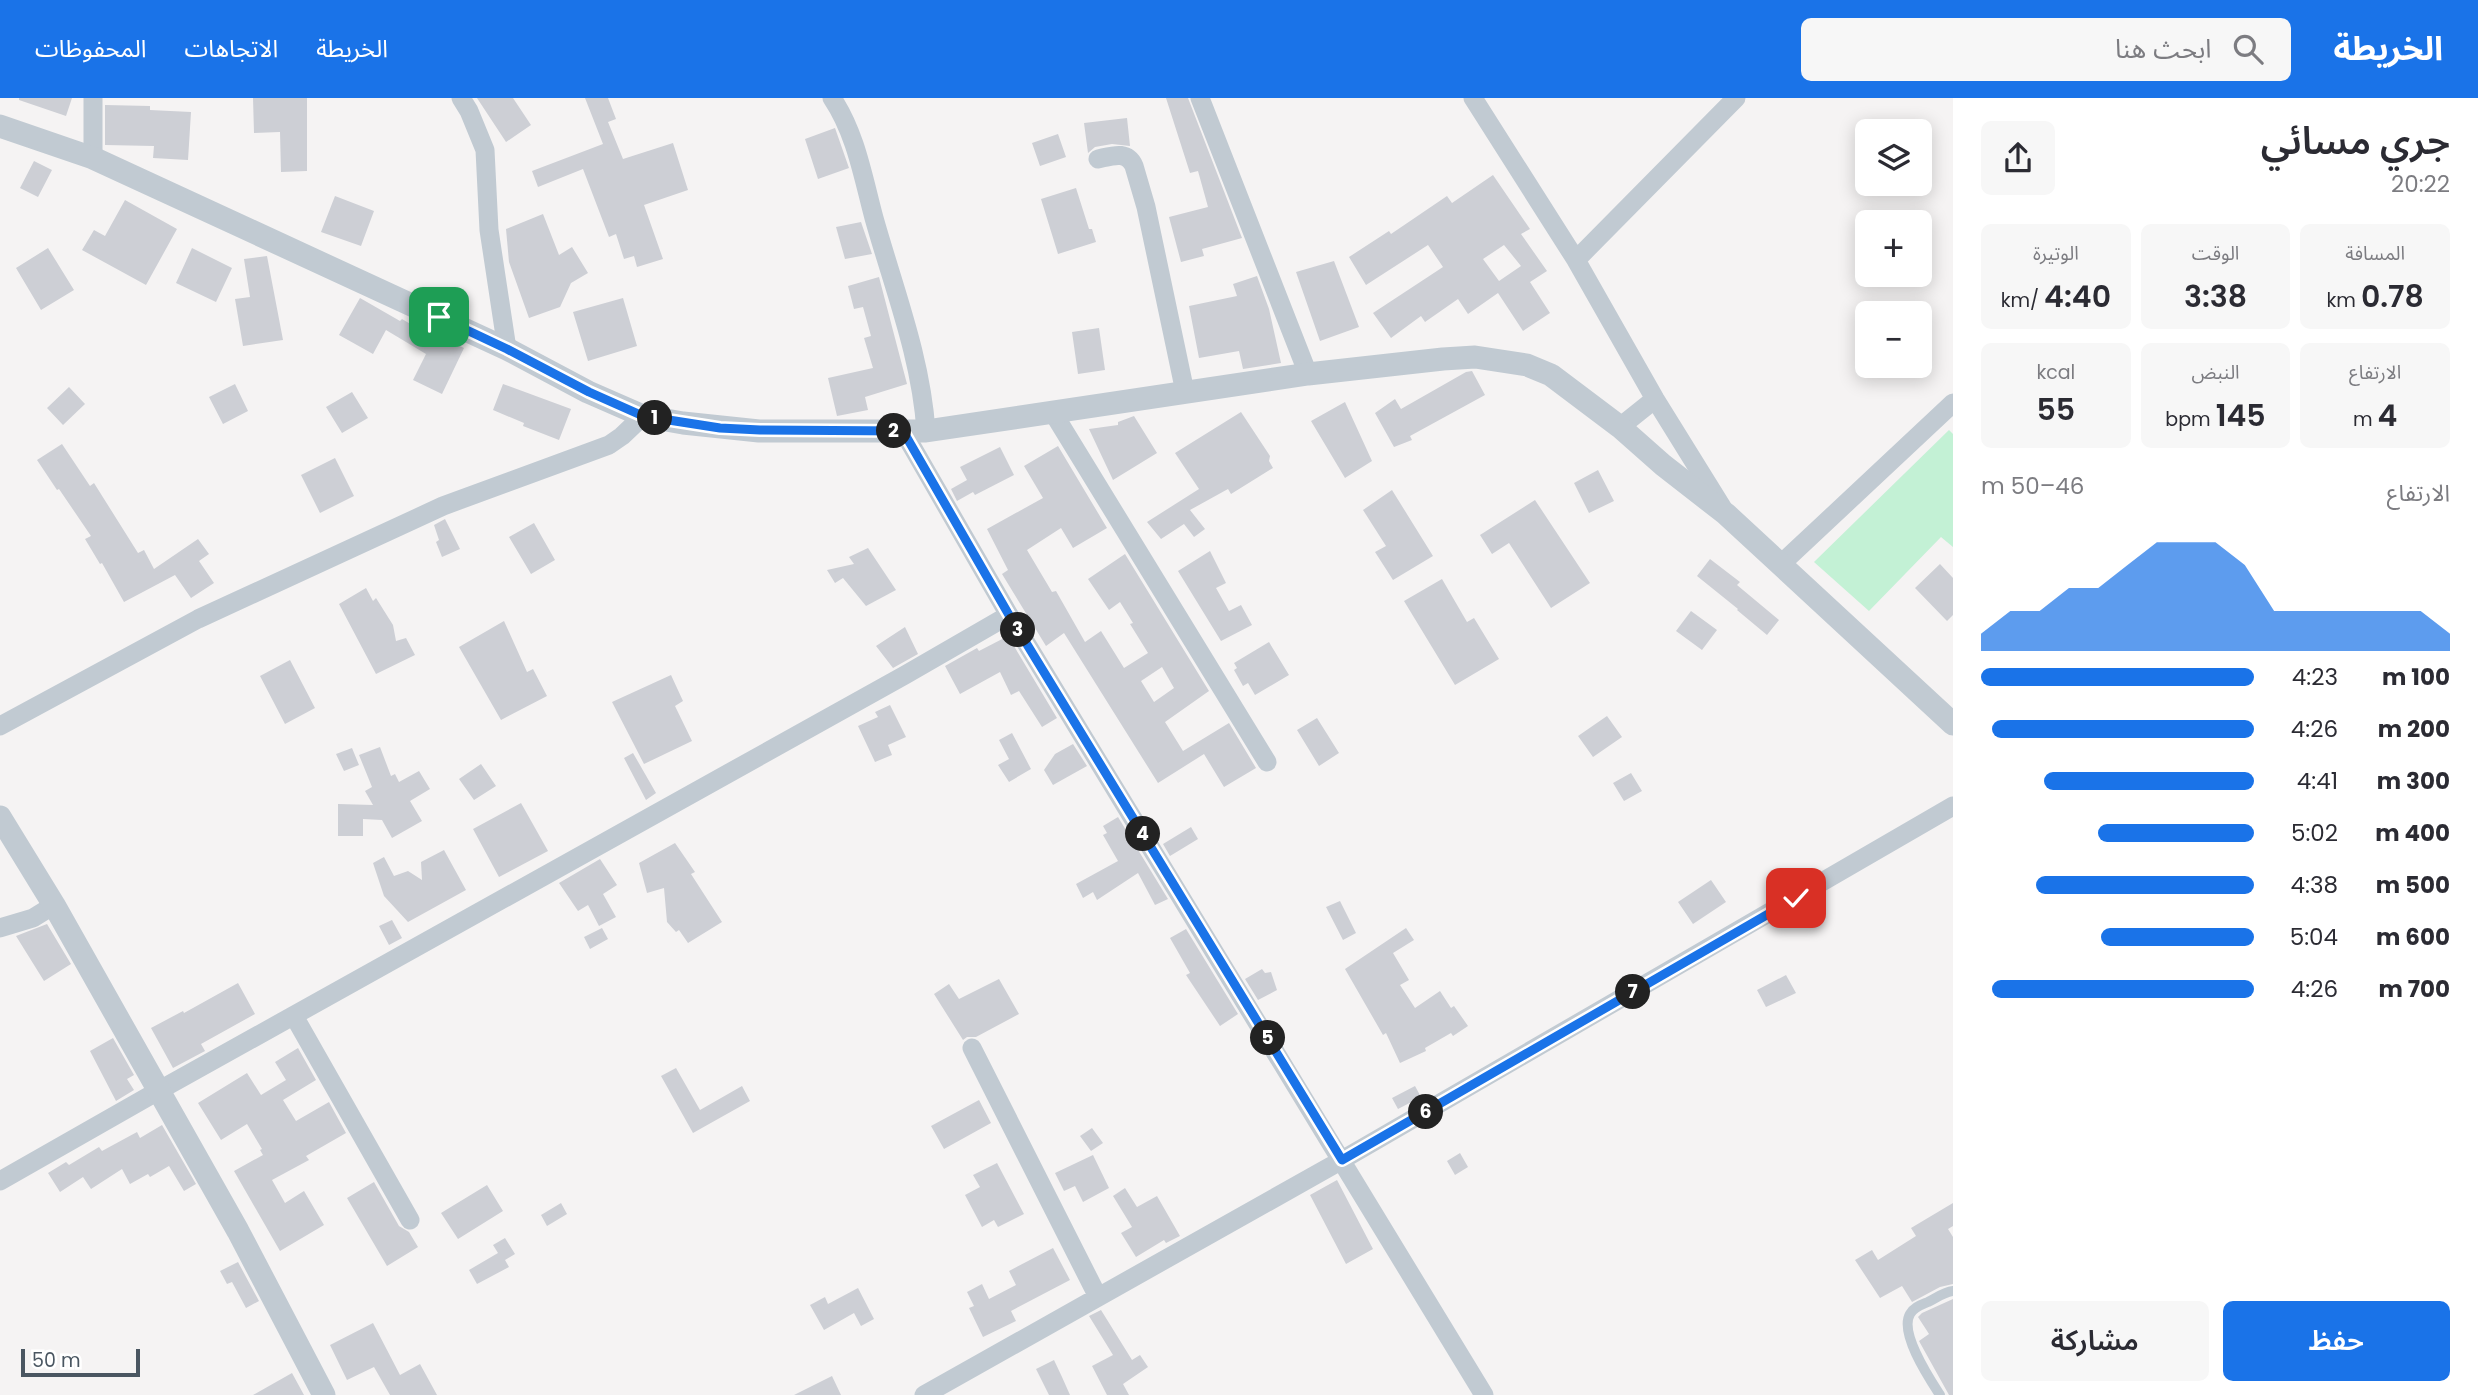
<!DOCTYPE html>
<html lang="ar">
<meta charset="utf-8">
<style>
body{margin:0;font-family:Poppins,"Noto Sans Arabic",sans-serif;background:#f7f7f7;color:#2b2b33;direction:rtl;height:100vh;display:flex;flex-direction:column;font-size:26px;white-space:nowrap}
*{box-sizing:border-box;margin:0}
p{font-size:23px;color:#7c7c81}
.icon{flex:none;width:38px;height:38px;fill:none;stroke:currentColor;stroke-width:2;stroke-linecap:round;stroke-linejoin:round}
.map{position:relative;flex:1;overflow:hidden;direction:ltr}
.sheet{display:flex;flex-direction:column;background:#fff;width:525px}
.sheet>*{flex:none}
.fabs{position:absolute;left:1855px;top:21px;display:grid;gap:14px}
.fabs a{display:grid;place-items:center;width:77px;height:77px;border-radius:10px;background:#fff;box-shadow:0 4px 18px #0003;font-size:35px}
.scale{position:absolute;left:21px;bottom:18px;width:119px;box-sizing:border-box;padding-left:7px;border:4px solid #4a5661;border-top:0;font-size:19px;line-height:24px;white-space:nowrap;color:#4a5661;-webkit-text-stroke:5px #fff;paint-order:stroke}
.pin{position:absolute;display:grid;place-items:center;width:60px;height:60px;color:#fff;margin:-30px;border-radius:14px;box-shadow:0 4px 10px #0006}
.km{position:absolute;width:35px;height:35px;margin:-18px;border-radius:50%;background:#222;color:#fff;font-size:19px;line-height:35px;text-align:center}
.round{display:grid;place-items:center;flex:none;width:74px;height:74px;border-radius:10px;background:#f7f7f7}
.headline{display:flex;align-items:center;justify-content:space-between;height:119px;padding:0 28px}
h1{font-size:38px;font-weight:600;line-height:52px}
.metrics{display:grid;grid-template-columns:repeat(3,1fr);gap:10px;height:119px;padding:7px 28px}
.metrics div{display:grid;align-content:center;border-radius:10px;background:#f7f7f7;text-align:center}
.metrics b{font-size:30px;font-weight:600}
.metrics small{font-size:19px;font-weight:400}
.metrics p{font-size:19px}
.chart{height:196px;padding:14px 28px}
.chart p{display:flex;justify-content:space-between}
.chart svg{width:100%;height:126px;margin-top:7px;fill:#1a73e8;opacity:.7}
.cta{display:flex;gap:14px;margin-top:auto;padding:14px 28px}
.cta a{flex:1;height:80px;border-radius:10px;background:#1a73e8;color:#fff;font-size:28px;font-weight:600;line-height:80px;text-align:center}
.cta a+a{background:#f7f7f7;color:#2b2b33}
ul{padding:0 28px;list-style:none;font-size:23px}
li{display:grid;grid-template-columns:112px 84px 1fr;align-items:center;height:52px}
li i{height:18px;border-radius:9px;background:#1a73e8}
header{display:flex;align-items:center;gap:42px;box-sizing:border-box;height:98px;padding:0 35px;background:#1a73e8;color:#fff}
header strong{font-size:33px}
nav{display:flex;gap:38px;margin-inline-start:auto;font-size:24px}
.search{width:490px;height:63px;background:#f7f7f7;display:flex;align-items:center;gap:18px;box-sizing:border-box;padding:0 24px;border-radius:10px;color:#7c7c81;font-size:26px}
main{display:flex;flex:1;min-height:0}
.map>svg:first-child{display:block}
</style>
<header>
<strong>الخريطة</strong>
<div class="search"><svg class="icon" aria-label="search" viewBox="0 0 24 24"><circle cx="10" cy="10" r="6"/><path d="M15 15l6 6"/></svg>ابحث هنا</div>
<nav><a>الخريطة</a><a>الاتجاهات</a><a>المحفوظات</a></nav>
</header>
<main>
<section class="sheet">
<div class="headline"><div><h1>جري مسائي</h1><p>20:22</p></div><a class="round"><svg class="icon" aria-label="share" viewBox="0 0 24 24"><path d="M12 15V3M7 8l5-5 5 5M5 13v7h14v-7"/></svg></a></div>
<div class="metrics">
<div><p>المسافة</p><b>0.78<small> km</small></b></div>
<div><p>الوقت</p><b>3:38</b></div>
<div><p>الوتيرة</p><b>4:40<small> /km</small></b></div>
</div>
<div class="metrics">
<div><p>الارتفاع</p><b>4<small> m</small></b></div>
<div><p>النبض</p><b>145<small> bpm</small></b></div>
<div><p>kcal</p><b>55</b></div>
</div>
<div class="chart"><p><span>الارتفاع</span>46–50 m</p>
<svg viewBox="0 0 160 44" preserveAspectRatio="none"><path d="M0 44V38L10 30L20 30L30 22L40 22L50 14L60 6L70 6L80 6L90 14L100 30L110 30L120 30L130 30L140 30L150 30L160 38V44z"/></svg>
</div>
<ul>
<li><b>100 m</b>4:23<i style="width:100%"></i></li>
<li><b>200 m</b>4:26<i style="width:96%"></i></li>
<li><b>300 m</b>4:41<i style="width:77%"></i></li>
<li><b>400 m</b>5:02<i style="width:57%"></i></li>
<li><b>500 m</b>4:38<i style="width:80%"></i></li>
<li><b>600 m</b>5:04<i style="width:56%"></i></li>
<li><b>700 m</b>4:26<i style="width:96%"></i></li>
</ul>
<div class="cta"><a>حفظ</a><a>مشاركة</a></div>
</section>
<div class="map">
<svg width="1953" height="1297" viewBox="0 0 1953 1297">
<rect width="100%" height="100%" fill="#f5f3f3"/>
<path fill="#c3f1d5" d="M 1949,332 L 1953,336 L 1953,449 L 1941,439 L 1869,513 L 1814,464 Z"/>
<path fill="#cdcfd5" fill-rule="evenodd" d="M 19,0 L 72,0 L 66,18 L 19,2 Z
M 253,0 L 307,0 L 307,73 L 281,74 L 280,34 L 254,35 Z
M 477,0 L 513,0 L 531,27 L 506,44 Z
M 585,0 L 608,0 L 616,21 L 608,24 L 623,61 L 673,45 L 688,92 L 644,107 L 663,161 L 637,169 L 634,158 L 624,161 L 616,136 L 609,139 L 583,71 L 538,89 L 532,73 L 603,46 Z
M 1166,0 L 1188,0 L 1242,140 L 1202,151 L 1204,158 L 1181,164 L 1169,119 L 1208,109 L 1198,73 L 1190,75 Z
M 105,7 L 150,8 L 150,12 L 191,14 L 188,62 L 153,60 L 154,48 L 105,47 Z
M 1127,20 L 1130,48 L 1112,46 L 1095,49 L 1088,55 L 1084,25 Z
M 835,30 L 849,70 L 818,81 L 805,41 Z
M 1058,36 L 1066,59 L 1040,68 L 1032,45 Z
M 34,63 L 52,72 L 38,99 L 20,90 Z
M 1493,77 L 1530,131 L 1521,136 L 1547,173 L 1530,184 L 1550,215 L 1523,233 L 1498,195 L 1468,216 L 1458,201 L 1425,224 L 1421,218 L 1391,240 L 1373,215 L 1443,169 L 1428,147 L 1366,187 L 1349,159 L 1389,133 L 1391,136 L 1447,98 L 1452,105 ZM 1504,147 L 1521,168 L 1499,183 L 1483,161 Z
M 1076,90 L 1089,131 L 1092,131 L 1096,144 L 1058,156 L 1041,101 Z
M 335,98 L 374,113 L 361,148 L 321,134 Z
M 125,102 L 177,131 L 146,187 L 82,152 L 94,132 L 105,138 Z
M 543,116 L 559,157 L 572,149 L 588,175 L 571,185 L 560,209 L 529,220 L 509,164 L 506,131 Z
M 861,124 L 872,156 L 845,161 L 836,129 Z
M 48,150 L 74,192 L 41,212 L 16,170 Z
M 192,150 L 232,170 L 216,204 L 176,185 Z
M 267,158 L 283,242 L 243,248 L 235,201 L 250,199 L 244,161 Z
M 1334,163 L 1359,229 L 1320,243 L 1296,174 Z
M 1257,178 L 1269,211 L 1281,265 L 1243,271 L 1239,253 L 1199,260 L 1189,208 L 1237,198 L 1233,186 Z
M 879,179 L 907,286 L 865,299 L 868,312 L 837,318 L 828,280 L 873,270 L 864,240 L 871,238 L 863,209 L 854,211 L 848,188 Z
M 360,200 L 400,223 L 402,221 L 434,240 L 435,236 L 464,250 L 442,296 L 413,282 L 426,256 L 386,232 L 373,256 L 339,237 Z
M 623,200 L 637,248 L 588,263 L 573,214 Z
M 1099,230 L 1105,272 L 1078,276 L 1072,234 Z
M 1472,273 L 1485,297 L 1410,338 L 1412,342 L 1394,349 L 1375,315 L 1395,301 L 1401,311 L 1466,274 Z
M 235,286 L 248,313 L 223,326 L 209,299 Z
M 503,286 L 571,311 L 559,342 L 523,328 L 524,325 L 493,312 Z
M 69,289 L 85,306 L 63,327 L 47,310 Z
M 352,294 L 368,320 L 342,335 L 326,309 Z
M 1345,304 L 1372,363 L 1345,380 L 1311,323 Z
M 1241,314 L 1270,358 L 1269,363 L 1273,370 L 1231,396 L 1228,391 L 1190,412 L 1205,431 L 1194,439 L 1184,426 L 1161,441 L 1147,424 L 1199,391 L 1175,355 Z
M 1134,318 L 1157,355 L 1113,382 L 1089,331 L 1118,327 L 1118,324 Z
M 62,346 L 90,388 L 94,385 L 138,455 L 144,452 L 154,471 L 198,441 L 209,456 L 199,463 L 214,485 L 191,500 L 175,477 L 124,504 L 102,465 L 100,466 L 85,441 L 91,438 L 59,391 L 57,392 L 37,362 Z
M 1058,348 L 1107,430 L 1073,450 L 1061,430 L 1027,452 L 1052,494 L 1056,493 L 1085,544 L 1101,533 L 1124,570 L 1148,555 L 1130,526 L 1133,525 L 1120,504 L 1109,512 L 1088,481 L 1125,456 L 1209,593 L 1165,624 L 1183,653 L 1229,625 L 1256,670 L 1224,689 L 1204,656 L 1158,685 L 1064,535 L 1046,548 L 1002,476 L 1008,472 L 987,431 L 1043,400 L 1024,368 ZM 1162,569 L 1174,590 L 1154,604 L 1141,583 Z
M 1000,349 L 1014,377 L 975,397 L 973,394 L 957,403 L 951,391 L 967,382 L 960,369 Z
M 335,360 L 354,398 L 320,415 L 301,377 Z
M 1598,372 L 1614,403 L 1589,415 L 1574,385 Z
M 1392,392 L 1433,458 L 1393,482 L 1375,454 L 1386,448 L 1363,412 Z
M 1535,402 L 1590,485 L 1551,510 L 1509,445 L 1492,456 L 1480,437 Z
M 445,421 L 460,451 L 442,459 L 436,444 L 439,442 L 434,427 Z
M 534,425 L 555,462 L 531,476 L 509,439 Z
M 868,450 L 896,492 L 866,508 L 843,480 L 835,485 L 827,472 L 854,466 L 849,459 Z
M 1210,453 L 1226,485 L 1216,490 L 1229,513 L 1241,507 L 1252,527 L 1221,543 L 1178,473 Z
M 1710,461 L 1740,484 L 1737,487 L 1779,522 L 1767,537 L 1737,512 L 1738,511 L 1697,478 Z
M 1940,466 L 1953,480 L 1953,517 L 1947,523 L 1915,490 Z
M 1442,481 L 1467,524 L 1474,520 L 1499,561 L 1455,587 L 1404,503 Z
M 366,490 L 373,503 L 376,500 L 393,527 L 396,543 L 406,540 L 415,557 L 376,576 L 339,506 Z
M 1691,513 L 1717,532 L 1702,552 L 1676,533 Z
M 504,523 L 527,574 L 533,571 L 547,598 L 501,622 L 459,549 Z
M 905,529 L 918,556 L 893,570 L 876,548 Z
M 1008,538 L 1057,620 L 1042,629 L 1019,593 L 1011,597 L 1000,574 L 960,596 L 945,568 L 977,550 L 979,553 Z
M 1269,544 L 1289,577 L 1255,597 L 1248,585 L 1243,588 L 1234,572 L 1237,570 L 1234,565 Z
M 290,562 L 315,610 L 285,626 L 260,578 Z
M 671,577 L 683,603 L 675,608 L 692,643 L 644,666 L 612,604 Z
M 890,607 L 906,639 L 888,647 L 892,657 L 875,664 L 858,628 L 878,619 L 875,614 Z
M 1607,618 L 1622,639 L 1593,659 L 1578,638 Z
M 1317,620 L 1339,655 L 1319,668 L 1297,632 Z
M 1012,635 L 1031,671 L 1009,684 L 998,667 L 1009,661 L 999,642 Z
M 1073,646 L 1087,668 L 1053,687 L 1044,672 L 1055,656 Z
M 380,649 L 391,678 L 395,676 L 399,684 L 419,673 L 430,691 L 410,703 L 422,723 L 392,740 L 382,722 L 363,721 L 363,738 L 338,738 L 338,706 L 373,707 L 365,693 L 372,689 L 359,657 Z
M 352,650 L 359,667 L 344,673 L 336,656 Z
M 633,655 L 656,695 L 646,702 L 624,660 Z
M 481,666 L 496,688 L 474,702 L 459,681 Z
M 1631,675 L 1642,693 L 1624,703 L 1613,685 Z
M 521,705 L 548,753 L 499,779 L 473,731 Z
M 1118,719 L 1168,801 L 1155,807 L 1138,775 L 1097,802 L 1093,794 L 1083,800 L 1076,786 L 1118,763 L 1103,737 L 1107,735 L 1103,728 Z
M 1191,729 L 1198,741 L 1170,758 L 1163,746 Z
M 675,745 L 695,774 L 691,776 L 722,824 L 688,845 L 679,832 L 676,834 L 667,824 L 664,790 L 647,795 L 639,765 Z
M 444,752 L 466,792 L 408,824 L 384,798 L 373,765 L 384,759 L 394,778 L 408,773 L 422,782 L 421,764 Z
M 600,761 L 617,787 L 603,796 L 616,819 L 599,828 L 588,807 L 578,813 L 559,785 Z
M 1711,782 L 1726,804 L 1693,826 L 1678,804 Z
M 1340,803 L 1356,835 L 1343,842 L 1326,809 Z
M 392,822 L 402,840 L 389,847 L 379,828 Z
M 47,826 L 71,866 L 44,883 L 16,838 Z
M 602,830 L 608,841 L 590,851 L 584,839 Z
M 1406,830 L 1414,842 L 1393,855 L 1409,882 L 1400,887 L 1415,910 L 1440,893 L 1451,910 L 1454,908 L 1468,928 L 1453,938 L 1451,935 L 1425,950 L 1426,953 L 1400,965 L 1386,935 L 1383,937 L 1345,871 Z
M 1186,831 L 1238,916 L 1220,928 L 1186,877 L 1190,875 L 1170,840 Z
M 1262,871 L 1265,875 L 1271,874 L 1277,892 L 1258,902 L 1245,881 Z
M 1786,877 L 1796,895 L 1766,909 L 1757,892 Z
M 999,881 L 1019,916 L 976,939 L 967,939 L 963,942 L 934,896 L 949,886 L 959,901 Z
M 238,885 L 255,916 L 201,946 L 205,953 L 173,970 L 151,930 L 183,913 L 184,915 Z
M 113,940 L 134,977 L 127,981 L 134,992 L 116,1003 L 90,953 Z
M 298,950 L 316,982 L 283,1002 L 296,1023 L 329,1004 L 346,1035 L 306,1058 L 309,1062 L 272,1082 L 285,1105 L 304,1093 L 324,1127 L 280,1153 L 234,1073 L 263,1057 L 260,1052 L 262,1051 L 247,1026 L 221,1042 L 198,1005 L 247,975 L 261,997 L 286,982 L 275,964 Z
M 676,970 L 700,1012 L 742,988 L 750,1003 L 693,1035 L 661,978 Z
M 1415,988 L 1421,999 L 1398,1011 L 1392,1000 Z
M 979,1002 L 991,1025 L 944,1051 L 931,1028 Z
M 162,1027 L 196,1086 L 184,1093 L 169,1068 L 150,1079 L 148,1076 L 130,1086 L 122,1071 L 91,1091 L 83,1079 L 60,1094 L 48,1075 L 66,1064 L 69,1067 L 99,1049 L 102,1053 L 137,1034 L 140,1040 Z
M 1092,1030 L 1103,1045 L 1091,1053 L 1080,1038 Z
M 1460,1055 L 1468,1069 L 1455,1077 L 1447,1063 Z
M 1093,1057 L 1109,1090 L 1083,1104 L 1075,1088 L 1064,1093 L 1055,1075 Z
M 997,1065 L 1024,1116 L 998,1129 L 994,1122 L 982,1129 L 965,1097 L 980,1089 L 973,1077 Z
M 1337,1082 L 1373,1151 L 1346,1166 L 1310,1097 Z
M 374,1084 L 399,1128 L 409,1134 L 418,1149 L 387,1168 L 347,1100 Z
M 487,1087 L 503,1113 L 458,1141 L 441,1115 Z
M 1125,1090 L 1137,1109 L 1157,1098 L 1180,1138 L 1166,1145 L 1164,1142 L 1136,1159 L 1121,1135 L 1132,1129 L 1113,1098 Z
M 561,1105 L 567,1116 L 547,1128 L 541,1117 Z
M 1953,1105 L 1953,1128 L 1948,1131 L 1953,1139 L 1953,1186 L 1940,1189 L 1912,1204 L 1902,1188 L 1880,1200 L 1855,1162 L 1872,1152 L 1878,1162 L 1916,1138 L 1911,1130 Z
M 505,1140 L 515,1156 L 505,1162 L 509,1169 L 477,1186 L 469,1172 L 498,1155 L 493,1147 Z
M 1053,1150 L 1070,1182 L 1011,1213 L 1016,1223 L 983,1239 L 969,1210 L 974,1208 L 967,1194 L 982,1186 L 989,1201 L 1016,1187 L 1009,1173 Z
M 238,1164 L 259,1203 L 246,1210 L 232,1184 L 227,1186 L 220,1173 Z
M 858,1190 L 874,1221 L 861,1228 L 854,1215 L 824,1232 L 810,1207 L 825,1199 L 828,1206 Z
M 1953,1201 L 1953,1297 L 1949,1297 L 1919,1243 L 1929,1236 L 1918,1219 L 1922,1215 Z
M 1101,1212 L 1132,1262 L 1140,1257 L 1148,1269 L 1123,1286 L 1129,1297 L 1107,1297 L 1092,1268 L 1113,1257 L 1089,1218 Z
M 373,1225 L 400,1277 L 420,1266 L 437,1297 L 390,1297 L 374,1269 L 347,1282 L 330,1247 Z
M 1054,1262 L 1062,1279 L 1070,1297 L 1049,1297 L 1036,1271 Z
M 292,1275 L 304,1297 L 253,1297 Z
M 832,1278 L 841,1297 L 794,1297 Z"/>
<g fill="none" stroke-linecap="round" stroke-linejoin="round">
<path stroke="#c1cad2" stroke-width="10" d="M 1940,1297 C 1929,1280 1899,1235 1910,1216 C 1914,1209 1921,1207 1928,1204 C 1936,1200 1944,1194 1953,1193"/>
<path stroke="#c1cad2" stroke-width="19" d="M 93,0 L 93,60
M 461,0 L 469,13 L 485,52 L 489,132 L 507,251
M 832,0 C 856,36 863,79 874,120 C 894,191 921,259 926,333
M 1200,0 L 1308,276
M 1473,0 L 1576,162 L 1655,301 L 1722,409
M 1098,61 C 1112,58 1127,52 1134,68 L 1146,109 L 1185,294
M 1576,162 L 1736,0
M 1052,313 L 1267,664
M 1620,329 L 1655,301
M 903,333 L 1009,517 L 1484,1297
M 1780,467 L 1953,305
M 0,628 L 198,521 L 443,408 L 609,347 L 622,338 L 643,318
M 0,830 L 33,820 L 54,807
M 294,918 L 410,1122
M 972,950 L 1098,1199
M 0,1083 L 158,993 L 905,577 L 1009,517
M 924,1297 L 1342,1062 L 1953,708"/>
<path stroke="#c1cad2" stroke-width="23" d="M 0,28 L 93,60 L 507,251 L 588,294 L 643,318 L 683,325 L 759,333 L 926,333 L 1308,276 L 1443,261 L 1475,259 L 1527,267 L 1551,277 L 1620,329 L 1663,367 L 1726,416 L 1953,626
M 0,719 L 54,807 L 238,1133 L 324,1297"/>
</g>
<g fill="none" stroke-linecap="round" stroke-linejoin="round">
<defs>
<path id="route" d="M 439,219 L 507,251 L 589,294 L 643,318 L 720,330 L 760,332 L 903,333 L 1009,517 L 1342,1062 L 1796,800"/>
</defs>
<use href="#route" stroke="#fff" stroke-width="14"/>
<use href="#route" stroke="#1a73e8" stroke-width="9"/>
</g>
</svg>
<div class="fabs">
<a><svg class="icon" aria-label="layers" viewBox="0 0 24 24"><path d="M12 4l9 5-9 5-9-5zM3 14l9 5 9-5"/></svg></a>
<a>+</a>
<a>−</a>
</div>
<div class="scale">50 m</div>
<div class="pin" style="left:439px;top:219px;background:#1e9e55"><svg class="icon" aria-label="arrive" viewBox="0 0 24 24"><path d="M6 21V4h12l-3 4 3 4H6"/></svg></div>
<div class="pin" style="left:1796px;top:800px;background:#d93025"><svg class="icon" aria-label="check" viewBox="0 0 24 24"><path d="M5 12l5 5 9-10"/></svg></div>
<b class="km" style="left:655px;top:320px">1</b>
<b class="km" style="left:894px;top:333px">2</b>
<b class="km" style="left:1018px;top:532px">3</b>
<b class="km" style="left:1143px;top:736px">4</b>
<b class="km" style="left:1268px;top:940px">5</b>
<b class="km" style="left:1426px;top:1014px">6</b>
<b class="km" style="left:1633px;top:894px">7</b>
</div>
</main>
